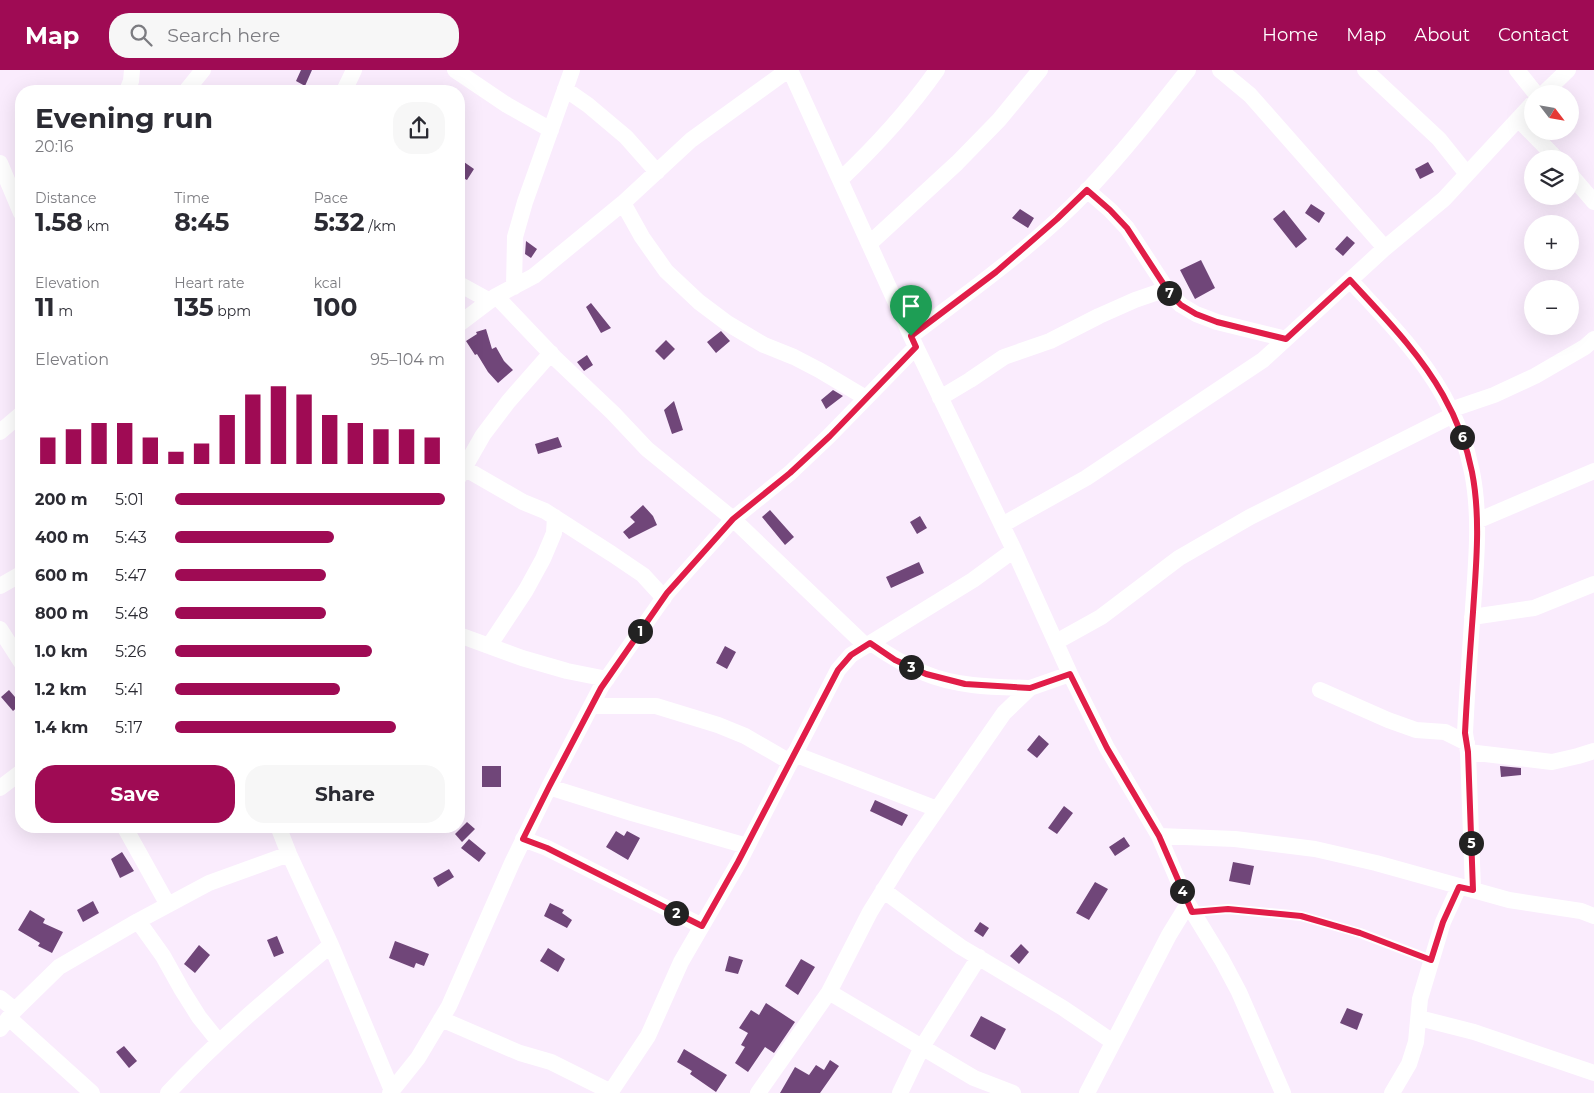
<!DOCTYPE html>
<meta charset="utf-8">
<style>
body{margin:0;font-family:Montserrat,sans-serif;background:#f7f7f7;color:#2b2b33;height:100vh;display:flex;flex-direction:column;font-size:19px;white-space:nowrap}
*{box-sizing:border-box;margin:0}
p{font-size:16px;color:#7c7c81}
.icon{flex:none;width:28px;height:28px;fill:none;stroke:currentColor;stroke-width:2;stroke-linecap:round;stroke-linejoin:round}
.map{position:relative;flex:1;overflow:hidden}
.drawer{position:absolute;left:15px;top:15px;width:450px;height:748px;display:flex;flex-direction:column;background:#fff;border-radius:20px;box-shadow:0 5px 20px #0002}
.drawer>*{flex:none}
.needle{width:32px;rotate:121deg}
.controls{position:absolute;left:1524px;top:15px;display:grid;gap:10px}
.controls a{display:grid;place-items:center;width:55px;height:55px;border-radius:50%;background:#fff;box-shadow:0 5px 20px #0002;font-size:25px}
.pin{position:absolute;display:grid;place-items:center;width:42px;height:42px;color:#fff;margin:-51px -21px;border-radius:50% 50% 50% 0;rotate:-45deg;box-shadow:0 0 5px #0007}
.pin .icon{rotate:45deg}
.km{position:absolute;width:25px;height:25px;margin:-12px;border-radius:50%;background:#222;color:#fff;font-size:14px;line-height:25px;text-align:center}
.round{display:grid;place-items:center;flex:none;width:52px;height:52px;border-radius:20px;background:#f7f7f7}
.overview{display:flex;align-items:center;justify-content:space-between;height:85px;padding:0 20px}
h1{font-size:28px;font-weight:700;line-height:38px}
.figures{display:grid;grid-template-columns:repeat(3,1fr);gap:8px;height:85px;padding:5px 20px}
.figures div{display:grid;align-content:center}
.figures b{font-size:25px;font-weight:700}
.figures small{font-size:14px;font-weight:400}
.figures p{font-size:14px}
.chart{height:140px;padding:10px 20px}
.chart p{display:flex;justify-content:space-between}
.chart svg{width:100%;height:90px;margin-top:5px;stroke:#9f0b54;stroke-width:6}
.primary-button{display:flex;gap:10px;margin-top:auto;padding:10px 20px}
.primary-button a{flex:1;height:58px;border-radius:20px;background:#9f0b54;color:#fff;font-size:20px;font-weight:700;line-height:58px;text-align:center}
.primary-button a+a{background:#f7f7f7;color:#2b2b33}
ul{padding:0 20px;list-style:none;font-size:16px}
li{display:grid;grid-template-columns:80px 60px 1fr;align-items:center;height:38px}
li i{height:12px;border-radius:6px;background:#9f0b54}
header{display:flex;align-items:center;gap:30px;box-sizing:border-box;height:70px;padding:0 25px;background:#9f0b54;color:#fff}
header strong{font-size:24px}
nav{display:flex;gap:28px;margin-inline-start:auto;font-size:18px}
.search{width:350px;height:45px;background:#f7f7f7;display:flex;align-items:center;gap:12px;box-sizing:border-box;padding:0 18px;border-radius:20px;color:#7c7c81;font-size:19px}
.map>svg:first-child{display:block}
</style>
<header>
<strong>Map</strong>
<div class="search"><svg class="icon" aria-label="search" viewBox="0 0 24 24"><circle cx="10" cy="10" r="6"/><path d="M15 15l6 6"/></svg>Search here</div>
<nav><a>Home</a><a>Map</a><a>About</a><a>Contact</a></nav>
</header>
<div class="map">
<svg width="1594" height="1023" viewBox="0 0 1594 1023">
<rect width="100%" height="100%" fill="#faecfd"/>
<path fill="#704679" d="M 301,0 L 312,0 L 305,16 L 296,11 Z
M 464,92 L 474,99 L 467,110 L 459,106 L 459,100 Z
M 1428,92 L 1434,102 L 1420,109 L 1415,99 Z
M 1311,134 L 1325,143 L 1319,153 L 1305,143 Z
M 1020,139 L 1034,148 L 1028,158 L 1012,148 Z
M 1284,140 L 1307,169 L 1296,178 L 1273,149 Z
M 1347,166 L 1355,173 L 1343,186 L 1335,179 Z
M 526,171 L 537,179 L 531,188 L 525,184 Z
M 1201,190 L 1215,218 L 1195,229 L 1180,200 Z
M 591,233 L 611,258 L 601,263 L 586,237 Z
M 486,259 L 492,279 L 496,277 L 504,291 L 513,300 L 498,313 L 488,302 L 477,284 L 475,285 L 466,271 L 477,264 L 476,262 Z
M 721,261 L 730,271 L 716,283 L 707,272 Z
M 666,270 L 675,279 L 664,290 L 655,281 Z
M 587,285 L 593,295 L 584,301 L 577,292 Z
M 833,320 L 843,326 L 826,339 L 821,330 Z
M 674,331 L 683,360 L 672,364 L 664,340 Z
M 558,367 L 562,377 L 538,384 L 535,374 Z
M 643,435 L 653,446 L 657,455 L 629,469 L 623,462 L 635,452 L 630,447 Z
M 770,440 L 794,467 L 785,475 L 762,447 Z
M 920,446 L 927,458 L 917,464 L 910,452 Z
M 919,492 L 924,503 L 891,518 L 886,507 Z
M 725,576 L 736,582 L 727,599 L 716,593 Z
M 9,620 L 21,634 L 13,641 L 1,627 Z
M 1039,665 L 1049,674 L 1037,688 L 1027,680 Z
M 482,696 L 501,696 L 501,717 L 482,717 Z
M 1500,696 L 1521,698 L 1521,705 L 1501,707 Z
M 875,730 L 908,745 L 902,756 L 870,741 Z
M 1064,736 L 1073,743 L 1057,764 L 1048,758 Z
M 467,752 L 475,759 L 462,772 L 455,764 Z
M 616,761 L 624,766 L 627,761 L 640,768 L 628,790 L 606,777 Z
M 1124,767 L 1130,776 L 1115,786 L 1109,777 Z
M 469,769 L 486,783 L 479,792 L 461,778 Z
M 122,782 L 134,801 L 120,808 L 111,789 Z
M 1233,792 L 1254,796 L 1250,815 L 1229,811 Z
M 449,799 L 454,807 L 438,817 L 433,808 Z
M 1095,812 L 1108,819 L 1089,850 L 1076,843 Z
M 93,831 L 99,843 L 83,852 L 77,840 Z
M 550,833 L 564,840 L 562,843 L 572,850 L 567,858 L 544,846 Z
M 30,840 L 45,849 L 43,853 L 63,862 L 52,883 L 38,876 L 40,873 L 18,860 Z
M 980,852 L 989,858 L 983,867 L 974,861 Z
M 277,866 L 284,883 L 274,887 L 267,870 Z
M 395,871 L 429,884 L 424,896 L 416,893 L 414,898 L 389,888 Z
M 1021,874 L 1029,882 L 1019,894 L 1010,886 Z
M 199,875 L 210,885 L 195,903 L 184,894 Z
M 548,878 L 565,889 L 558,902 L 540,891 Z
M 729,886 L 743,890 L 738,904 L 725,901 Z
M 801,889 L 815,897 L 798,925 L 785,916 Z
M 766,933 L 795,952 L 774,983 L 765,977 L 748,1002 L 735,993 L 745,977 L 741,975 L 748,963 L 739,958 L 751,940 L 759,945 Z
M 1347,938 L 1363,944 L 1357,960 L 1340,953 Z
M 981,946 L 1006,959 L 995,980 L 970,966 Z
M 124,976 L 137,991 L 129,998 L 116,982 Z
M 684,979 L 727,1005 L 716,1022 L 690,1004 L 692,1001 L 677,992 Z
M 830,990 L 839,996 L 820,1023 L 780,1023 L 795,997 L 809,1005 L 816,995 L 824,1000 Z"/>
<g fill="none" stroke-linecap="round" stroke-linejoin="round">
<path stroke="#998d9b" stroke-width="2.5" stroke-dasharray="2.5 4" stroke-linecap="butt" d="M 1209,841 C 1239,839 1272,841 1302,847 C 1342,855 1381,871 1420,884"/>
<path stroke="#fff" stroke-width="16" d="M 455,0 L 507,35 L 551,60
M 790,0 L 916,277 L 1014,480 L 1070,604 L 1107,678 L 1159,766 L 1188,834 L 1222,890 L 1239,922 L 1283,1023
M 1220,0 L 1250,25 L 1385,178
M 1365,0 L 1439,69 L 1467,104
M 1517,0 L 1536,24
M 565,19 L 588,35 L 626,67 L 657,102
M 127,21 L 131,11 L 132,0
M 186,21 L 203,0
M 344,21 L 354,0
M 1543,24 L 1568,0
M 1518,49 L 1557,89
M 0,93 L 21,143
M 1570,104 L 1594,132
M 840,110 C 876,76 909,40 937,0
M 1087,120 L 1110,140 L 1127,158 L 1170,224 L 1181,235 L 1196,244 L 1217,252 L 1286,269
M 623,133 L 642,167 L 666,201 L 699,232 L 727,253 L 764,275 L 794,287 L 819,300 L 866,328
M 869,174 L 957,93 L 999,50 L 1040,0
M 1350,210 C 1383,246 1419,282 1443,325 C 1456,348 1467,376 1472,402 C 1481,446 1476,494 1473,538 C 1470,580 1467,621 1465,663 L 1468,682 L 1473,820
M 459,214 L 490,231
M 514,217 L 515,167 L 525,132 L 572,0
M 496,226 L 555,288 L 613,343 L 647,379 L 733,449 L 866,576
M 459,254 L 496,226 L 534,206 L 623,133 L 691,70 L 788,0
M 911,266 C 970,221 1033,177 1085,123 C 1122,84 1155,42 1188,0
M 940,328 L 970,310 L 1004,287 L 1050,271 L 1099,246 L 1135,230 L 1167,219
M 1450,340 L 1494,325 L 1535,306 L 1585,277 L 1594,269
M 0,362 L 21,344
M 464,398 L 523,432 L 545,441 L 612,484 L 643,505 L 664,528
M 459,407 L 483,365 L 508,332 L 551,283
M 1477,451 L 1594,401
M 1002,455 L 1086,408 L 1263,290 L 1385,178 L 1444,129 L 1532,34
M 0,516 L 21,504
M 1472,547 L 1534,538 L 1594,514
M 0,559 L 21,592
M 459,565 L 522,588 L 567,601 L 607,609
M 1056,572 L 1101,547 L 1179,488 L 1250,447 L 1453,345
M 871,573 C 888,585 905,595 924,603 C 957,617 995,617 1030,618
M 489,576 L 526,520 L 543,489 L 554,463 L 555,447
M 1320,620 L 1388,650 L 1416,660 L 1445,662 L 1467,673
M 591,636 L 656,636 L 718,655 L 745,666 L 790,692
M 1468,682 L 1552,692 L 1578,686 L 1594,681
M 794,684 L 937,739
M 549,717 L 632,743 L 747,776
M 0,718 L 21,702
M 124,756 L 168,835
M 278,756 L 289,784 L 331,875 L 393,1023
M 1159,766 L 1235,769 L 1315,779 L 1376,793 L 1509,830 L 1581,841 L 1594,846
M 523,769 L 547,778 L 702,856
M 883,820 L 930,855 L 961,877 L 1063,938 L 1113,972
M 138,851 L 163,886 L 182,920 L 199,947 L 219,972
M 829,922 L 974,1008 L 1013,1023
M 0,928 L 15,940
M 9,948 L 92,1023
M 1419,948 L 1474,962 L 1594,1003
M 441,949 L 520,983 L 551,992 L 611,1022
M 0,959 L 15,940 L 59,897 L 138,851 L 209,813 L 289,784
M 168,1023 C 218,969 275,922 331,875
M 390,1023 L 418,988 L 449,936 L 512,793 L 549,717 L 601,617 L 624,584 L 667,523 L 733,449 L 790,403 L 829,366 L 916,277
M 610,1023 L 648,966 L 681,892 L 739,792 L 838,600 L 851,585 L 973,510 L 1014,480
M 758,1023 L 829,922 L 870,842 L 906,784 L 1004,643 L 1030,618 L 1070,604
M 900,1023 L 922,977 L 979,887
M 1087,1023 L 1169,865 L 1188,834
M 1392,1023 L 1409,994 L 1416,972 L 1420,929 L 1443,852 L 1459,817"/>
</g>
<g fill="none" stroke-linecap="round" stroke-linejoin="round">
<defs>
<path id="route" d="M 1087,120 L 1110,140 L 1127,158 L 1170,224 L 1181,235 L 1196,244 L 1217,252 L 1286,269 L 1350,210 C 1383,246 1419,282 1443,325 C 1456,348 1467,376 1472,402 C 1481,448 1476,496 1473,542 C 1470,582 1467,623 1465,663 L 1468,682 L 1473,820 L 1459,817 L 1443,852 L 1431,890 L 1360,863 L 1301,846 L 1228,839 L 1192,842 L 1159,766 L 1107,678 L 1070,604 L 1030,618 L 965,614 L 926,604 L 895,590 L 870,573 L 851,585 L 838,600 L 738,792 L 702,856 L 547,778 L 523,769 L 549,717 L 601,618 L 667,523 L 733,449 L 790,403 L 830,366 L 916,277 L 911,266 L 996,202 L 1057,149 Z"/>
</defs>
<use href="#route" stroke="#fff" stroke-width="10"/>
<use href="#route" stroke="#e11d48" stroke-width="6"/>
</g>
</svg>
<div class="controls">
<a><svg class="needle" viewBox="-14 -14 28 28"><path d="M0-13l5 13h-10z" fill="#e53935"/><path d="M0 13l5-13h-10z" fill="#7c7c81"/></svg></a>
<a><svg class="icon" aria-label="layers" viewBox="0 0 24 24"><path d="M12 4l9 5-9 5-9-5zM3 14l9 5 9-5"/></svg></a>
<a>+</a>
<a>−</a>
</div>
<div class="pin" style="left:911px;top:266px;background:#1e9e55"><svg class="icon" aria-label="arrive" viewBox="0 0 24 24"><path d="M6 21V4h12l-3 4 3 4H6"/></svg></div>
<b class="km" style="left:640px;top:561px">1</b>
<b class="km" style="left:676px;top:843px">2</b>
<b class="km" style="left:911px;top:597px">3</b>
<b class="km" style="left:1182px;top:821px">4</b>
<b class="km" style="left:1471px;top:773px">5</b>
<b class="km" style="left:1462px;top:367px">6</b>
<b class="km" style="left:1169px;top:223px">7</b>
<section class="drawer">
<div class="overview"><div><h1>Evening run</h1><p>20:16</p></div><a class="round"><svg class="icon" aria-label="share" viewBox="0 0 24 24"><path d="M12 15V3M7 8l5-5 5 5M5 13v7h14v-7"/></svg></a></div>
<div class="figures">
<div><p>Distance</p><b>1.58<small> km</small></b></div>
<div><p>Time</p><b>8:45</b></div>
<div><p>Pace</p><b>5:32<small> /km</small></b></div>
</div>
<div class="figures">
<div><p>Elevation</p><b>11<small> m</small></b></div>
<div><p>Heart rate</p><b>135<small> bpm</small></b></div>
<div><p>kcal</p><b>100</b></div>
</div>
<div class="chart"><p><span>Elevation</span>95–104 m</p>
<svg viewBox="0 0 160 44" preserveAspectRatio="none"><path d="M5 44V31M15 44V27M25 44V24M35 44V24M45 44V31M55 44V38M65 44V34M75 44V20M85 44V10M95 44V6M105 44V10M115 44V20M125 44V24M135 44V27M145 44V27M155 44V31"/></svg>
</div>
<ul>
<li><b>200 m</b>5:01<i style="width:100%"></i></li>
<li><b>400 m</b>5:43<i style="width:59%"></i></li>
<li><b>600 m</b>5:47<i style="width:56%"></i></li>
<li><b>800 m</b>5:48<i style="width:56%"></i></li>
<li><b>1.0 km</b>5:26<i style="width:73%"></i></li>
<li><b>1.2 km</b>5:41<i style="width:61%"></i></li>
<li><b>1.4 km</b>5:17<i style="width:82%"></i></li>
</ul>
<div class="primary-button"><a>Save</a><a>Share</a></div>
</section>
</div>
